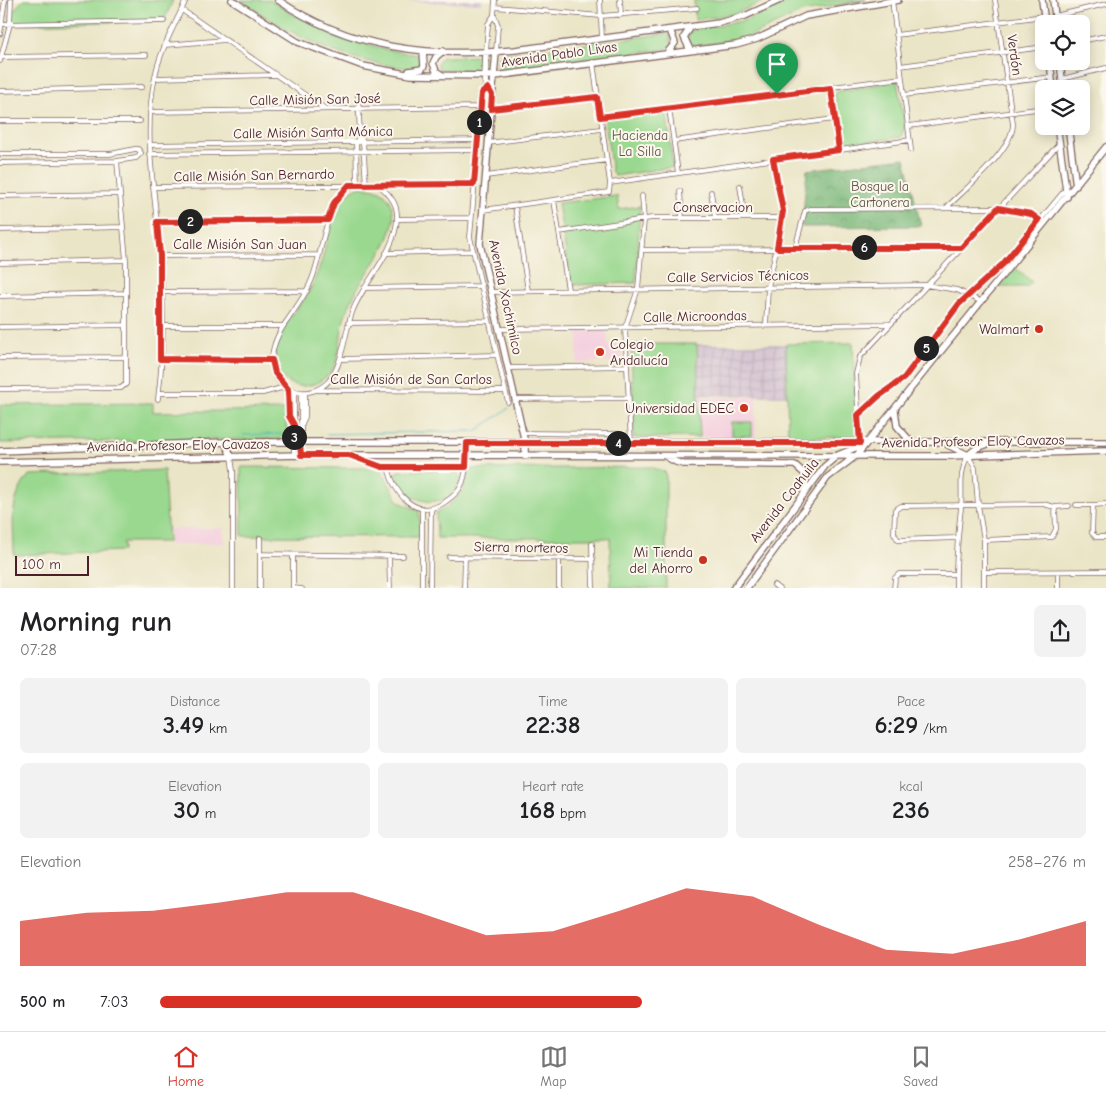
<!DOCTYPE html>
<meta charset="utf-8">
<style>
body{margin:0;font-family:"Comic Neue",sans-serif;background:#f2f2f2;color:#202124;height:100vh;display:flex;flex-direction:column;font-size:19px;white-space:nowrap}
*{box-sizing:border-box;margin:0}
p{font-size:16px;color:#757577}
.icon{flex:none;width:28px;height:28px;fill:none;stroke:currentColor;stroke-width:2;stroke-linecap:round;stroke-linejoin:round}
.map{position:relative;height:588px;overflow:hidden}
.side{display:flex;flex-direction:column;background:#fff;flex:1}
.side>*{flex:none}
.controls{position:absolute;left:1035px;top:15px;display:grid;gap:10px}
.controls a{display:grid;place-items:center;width:55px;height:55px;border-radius:8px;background:#fff;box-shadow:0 2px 12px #0003;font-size:25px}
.scale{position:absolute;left:15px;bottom:12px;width:74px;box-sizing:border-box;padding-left:5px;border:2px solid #4a1f2b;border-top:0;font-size:14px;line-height:18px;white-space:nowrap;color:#4a1f2b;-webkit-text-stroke:4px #fbf7ec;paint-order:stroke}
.pin{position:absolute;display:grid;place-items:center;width:42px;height:42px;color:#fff;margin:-51px -21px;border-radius:50% 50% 50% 0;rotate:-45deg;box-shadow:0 0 5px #0007}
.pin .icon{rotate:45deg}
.km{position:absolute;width:25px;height:25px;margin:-12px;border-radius:50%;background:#222;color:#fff;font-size:14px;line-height:25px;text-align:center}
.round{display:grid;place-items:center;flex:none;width:52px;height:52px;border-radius:8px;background:#f2f2f2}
.headline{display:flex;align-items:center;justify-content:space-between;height:85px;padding:0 20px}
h1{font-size:28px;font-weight:700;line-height:38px}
.stats{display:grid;grid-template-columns:repeat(3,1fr);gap:8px;height:85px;padding:5px 20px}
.stats div{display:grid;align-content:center;border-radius:8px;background:#f2f2f2;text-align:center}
.stats b{font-size:25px;font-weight:700}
.stats small{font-size:14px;font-weight:400}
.stats p{font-size:14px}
.chart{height:140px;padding:10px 20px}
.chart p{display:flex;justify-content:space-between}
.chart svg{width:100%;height:90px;margin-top:5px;fill:#d93025;opacity:.7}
ul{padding:0 20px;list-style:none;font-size:16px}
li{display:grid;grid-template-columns:80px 60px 1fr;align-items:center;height:38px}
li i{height:12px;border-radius:6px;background:#d93025}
.dock{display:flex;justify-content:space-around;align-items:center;height:70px;border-top:1px solid #e0e0e0;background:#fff;font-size:14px;color:#757577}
.dock a{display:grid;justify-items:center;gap:2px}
.dock .current{color:#d93025}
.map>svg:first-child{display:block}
</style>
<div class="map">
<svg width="1106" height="589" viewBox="0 0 1106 589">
<defs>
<pattern id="industrial-grid" width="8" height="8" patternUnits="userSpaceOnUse" patternTransform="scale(1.25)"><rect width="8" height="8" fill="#d0bdce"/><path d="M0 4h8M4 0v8" fill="none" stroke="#b4a2b1"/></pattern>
<pattern id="forest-crowns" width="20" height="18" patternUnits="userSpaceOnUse" patternTransform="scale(1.25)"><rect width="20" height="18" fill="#7ab879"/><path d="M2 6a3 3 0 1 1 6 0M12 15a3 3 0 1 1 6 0" fill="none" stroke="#669563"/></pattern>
</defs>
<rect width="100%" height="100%" fill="#fbf7ec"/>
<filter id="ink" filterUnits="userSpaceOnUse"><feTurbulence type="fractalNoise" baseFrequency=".02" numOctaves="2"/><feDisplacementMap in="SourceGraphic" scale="10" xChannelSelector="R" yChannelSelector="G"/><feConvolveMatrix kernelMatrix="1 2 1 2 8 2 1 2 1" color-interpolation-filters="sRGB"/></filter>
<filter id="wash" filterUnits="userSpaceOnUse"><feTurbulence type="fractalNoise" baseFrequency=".0096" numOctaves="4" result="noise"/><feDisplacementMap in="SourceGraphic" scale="20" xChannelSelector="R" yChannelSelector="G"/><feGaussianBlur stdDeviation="1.12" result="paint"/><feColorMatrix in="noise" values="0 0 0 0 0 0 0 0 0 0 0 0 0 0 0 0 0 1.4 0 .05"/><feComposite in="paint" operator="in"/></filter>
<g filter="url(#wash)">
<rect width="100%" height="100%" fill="#eae5c6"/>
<path fill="#f4cfde" d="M 607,330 L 608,345 L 622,345 L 622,361 L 577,363 L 578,332 Z
M 699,397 L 756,397 L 756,437 L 700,437 Z
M 223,528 L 224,543 L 169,545 L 169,529 Z"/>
<path fill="url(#industrial-grid)" d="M 390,0 L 482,0 L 482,4 Z
M 697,344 L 786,344 L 787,396 L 699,395 Z"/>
<path fill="#99d88e" stroke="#727c5c" d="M 23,0 L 173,0 L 164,21 L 10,24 L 11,13 Z
M 241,0 L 271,0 L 292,14 L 339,35 L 383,49 L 418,55 L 421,57 L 421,65 L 416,69 C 344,62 299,41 241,0 Z
M 694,0 L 768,0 L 734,14 L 695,20 Z
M 792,0 L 866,0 L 803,12 L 744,39 L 693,46 L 687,38 L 692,30 L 747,20 Z
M 664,34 L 670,35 L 672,44 L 667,49 L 499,70 L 497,67 L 499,55 Z
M 484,56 L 483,72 L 441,70 L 437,64 L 442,57 Z
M 897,81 L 905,127 L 901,137 L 843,145 L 835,92 Z
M 663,112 L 667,115 L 673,167 L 615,176 L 612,173 L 605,120 L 608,118 Z
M 358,187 C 370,187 384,189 390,201 C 405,229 370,266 357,289 C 353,297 350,305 346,313 C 338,332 343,364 326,377 C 298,399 268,379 276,345 C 281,325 300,308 310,290 C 317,275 323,259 326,244 C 329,232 329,217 335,207 C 340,198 349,192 358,187 Z
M 617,196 L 619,209 L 640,206 L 636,283 L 571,285 L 558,203 Z
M 1014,267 L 1032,282 L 1027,287 L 999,287 Z
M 853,343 L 857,437 L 788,438 L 786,344 Z
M 631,344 L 697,344 L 700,437 L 634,438 Z
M 153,403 L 153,412 L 285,410 L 287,433 L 281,439 L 0,443 L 0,405 Z
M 732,422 L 752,422 L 752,436 L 732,436 Z
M 241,467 L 364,468 L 382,471 L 399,502 L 419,511 L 420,537 L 242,536 Z
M 651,467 L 665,472 L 666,478 L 666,588 L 611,588 L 610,538 L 437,538 L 436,513 C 458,501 463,493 471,469 Z
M 164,470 L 168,542 L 123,542 L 123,551 L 14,555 C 14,522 8,502 29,475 Z
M 457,470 L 460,477 C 454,513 404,506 395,476 L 398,471 Z"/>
<path fill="url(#forest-crowns)" stroke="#626c52" d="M 905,158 L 921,226 L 802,227 L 807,170 Z"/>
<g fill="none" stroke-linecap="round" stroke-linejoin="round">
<path stroke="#3eacbc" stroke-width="1" d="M 326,434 L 476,431 L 509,408
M 243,435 L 281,434"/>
</g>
</g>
<g filter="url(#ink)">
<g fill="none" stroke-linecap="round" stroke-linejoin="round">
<defs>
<path id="street" d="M 600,0 L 602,38
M 620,0 L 621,15
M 892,0 L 911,150
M 495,7 L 601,16 L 697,8
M 182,10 L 324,108
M 494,15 L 498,25 L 496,52
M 1055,16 L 1106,4
M 0,24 L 164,21
M 0,34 L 5,0
M 896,35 L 1044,16
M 1081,41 L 1106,36
M 165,45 L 225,40
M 486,52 L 488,24 L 494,15 L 495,0
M 1,57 L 146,55
M 0,61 L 10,24 L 11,0
M 900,66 L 1044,47
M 155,78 L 274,75
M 1062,79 L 1106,68
M 490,88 L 483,90 L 470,237 L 508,402
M 831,88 L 839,150
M 0,91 L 142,87
M 358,95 L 360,134 L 363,142 L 366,185
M 904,95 L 1052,77
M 669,108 L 678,173
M 491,109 L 597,97
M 150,112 L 480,107
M 600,117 L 902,78
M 0,121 L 140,121
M 909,126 L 1044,108
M 674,141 L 834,119
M 488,143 L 601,129
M 149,145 L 478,140
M 0,154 L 110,154 L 135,149 L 138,149 L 141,153 L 136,158 L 117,161 L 0,163
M 149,154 L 477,150
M 486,176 L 607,160
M 610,183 L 910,140
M 349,185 C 322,213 325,245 312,279 C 307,293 297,306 289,318 C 280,330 272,344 272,360 C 271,388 302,401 323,386 C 343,373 344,332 353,310 C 365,280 396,252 397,218 C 398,204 390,195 380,186
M 357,185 L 356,143 L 360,134
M 740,186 L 745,218
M 154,187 L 474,185
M 680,191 L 682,218
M 711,192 L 715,218
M 0,196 L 119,194
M 554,200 L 568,290
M 515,206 L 528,291
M 946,208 C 965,189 1013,150 1013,124 L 995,0
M 483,210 L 609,192 L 610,183 L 593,62
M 398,219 L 471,218
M 157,221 L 328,220
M 0,230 L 123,227
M 559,232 L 652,218 L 783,218
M 795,248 L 805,211 L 810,209 L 998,208 L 1031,214 L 1039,220
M 642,250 L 961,248
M 386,253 L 473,251
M 160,256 L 319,255
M 0,263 L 126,260
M 364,288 L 482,286
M 161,292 L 307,291
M 490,292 L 926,285 L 957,290 L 982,302
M 0,296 L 126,293
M 348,323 L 489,321
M 766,325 L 768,287 L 783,218 L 782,204 L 773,159
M 162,326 L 283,326
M 0,327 L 126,325
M 500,329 L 890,324
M 0,358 L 126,357
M 160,359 L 272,360
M 341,359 L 497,355
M 508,368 L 627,366
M 0,389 L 121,388 L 126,384 L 126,260 L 117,161
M 289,389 L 289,419 L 293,425
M 317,390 L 505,391
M 159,393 L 263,393 L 285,387
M 301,393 L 301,455
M 158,399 C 164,352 164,302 160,255 C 156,195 142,136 155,77 C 160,50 175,25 186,0
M 515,399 L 628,398
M 858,415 L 879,396 L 903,378 L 964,299 L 978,289 L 1003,265 L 1065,190
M 301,426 L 305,417 L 305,392
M 523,433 L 619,434
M 631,443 L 625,328 L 638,289 L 644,220 L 642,196
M 860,443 L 856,374 L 860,357 L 1060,143
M 294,455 L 294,392
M 231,456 L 233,471 L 233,589
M 353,456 L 382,467 L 466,467
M 388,467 C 394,493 416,522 445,502 C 451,498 458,493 461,486 C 466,477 466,466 467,456
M 1106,504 L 1093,505 L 1092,533 L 1096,537 L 1106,537
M 1076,505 L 1093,505
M 1055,507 L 1069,506
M 956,538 L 898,540 L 894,533 L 895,510 L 901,506 L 1043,504 L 1055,507 L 1056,529 L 1052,537 L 984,540
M 592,544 L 593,589
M 260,554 L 403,556
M 293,555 L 293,589
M 389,556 L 390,589
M 449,557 L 593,559
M 559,559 L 559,589
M 984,572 L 1106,571
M 1058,572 L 1058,589
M 774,585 L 779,589
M 293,588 L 302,589
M 260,589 L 260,538
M 422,589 L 422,508
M 430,589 L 431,509
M 464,589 L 465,557
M 894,589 L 895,578 L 899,574 L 956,574
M 956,589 C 955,561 958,535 961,508 C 963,487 958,475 968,455 L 975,468 L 978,505 L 984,540 L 984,589"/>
<path id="secondary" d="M 232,0 L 298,42 L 363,66 L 411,75 L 495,76 L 736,45 L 757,39 L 806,16 L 898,0
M 278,0 C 350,49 430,58 515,50 L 719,23 L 745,16 L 780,0
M 1042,0 L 1045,24
M 1053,0 L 1056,24
M 690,50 L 684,37 L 691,27
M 486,52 L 485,80 L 492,95
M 496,52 L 480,244 L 525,443 L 525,456
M 667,53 L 675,43 L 670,30
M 1050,61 L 1053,89
M 1060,61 L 1063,89
M 409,71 L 422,69 L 424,66 L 423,51
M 442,75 L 436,71 L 433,63 L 436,57 L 443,51
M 1057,126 L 1067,197
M 1068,126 L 1076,186
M 895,410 L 897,426 L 911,442
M 225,442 L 231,456
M 948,445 L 968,455
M 0,451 L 225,442 L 1106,442
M 968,455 L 977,448 L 988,444
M 665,456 L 676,462 L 683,464 L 795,465 L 806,475 L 804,493
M 0,462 L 301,455 L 948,456 L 1106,451
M 733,589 L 825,466 L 838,455 L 865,444
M 746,589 L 828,477 L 857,455 L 1106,147"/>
</defs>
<use href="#street" stroke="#826461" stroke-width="5.5"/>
<use href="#secondary" stroke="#826461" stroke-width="8"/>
<use href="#street" stroke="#fff" stroke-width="4"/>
<use href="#secondary" stroke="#fff" stroke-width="5.5"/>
</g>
</g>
<g fill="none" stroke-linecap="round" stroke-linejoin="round" filter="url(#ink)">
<defs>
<path id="route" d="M 488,88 L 492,95 L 491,109 L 597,97 L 600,117 L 831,88 L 839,150 L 773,159 L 783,211 L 777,248 L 961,248 L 998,208 L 1031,214 L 1039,220 L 1003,264 L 959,304 L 904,378 L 879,396 L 858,415 L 860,443 L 467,443 L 466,467 L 382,467 L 349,455 L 301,455 L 300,443 L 294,443 L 294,425 L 289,416 L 288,389 L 275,373 L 272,360 L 160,359 L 160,256 L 157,222 L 328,220 L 334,203 L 349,185 L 474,184 L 482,93 Z"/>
</defs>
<use href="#route" stroke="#fff" stroke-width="10"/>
<use href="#route" stroke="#d93025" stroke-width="6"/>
</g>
<g fill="#c8321e" stroke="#fbf7ec" stroke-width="2">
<circle cx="1039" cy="329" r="5"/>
<circle cx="600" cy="352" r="5"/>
<circle cx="744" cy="408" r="5"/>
<circle cx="703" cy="560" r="5"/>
</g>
<g text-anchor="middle" stroke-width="4" stroke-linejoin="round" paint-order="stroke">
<g font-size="14" fill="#4a1f2b" stroke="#fbf7ec">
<text transform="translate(559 54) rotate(-8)" y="5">Avenida Pablo Livas</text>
<text transform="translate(1015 55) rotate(82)" y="5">Verdón</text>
<text transform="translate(315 99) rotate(-1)" y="5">Calle Misión San José</text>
<text transform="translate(313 132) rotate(-1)" y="5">Calle Misión Santa Mónica</text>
<text transform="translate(254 175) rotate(-1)" y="5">Calle Misión San Bernardo</text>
<text x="713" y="212">Conservacion</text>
<text x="240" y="249">Calle Misión San Juan</text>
<text transform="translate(738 276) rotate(-1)" y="5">Calle Servicios Técnicos</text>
<text transform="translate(506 297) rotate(78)" y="5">Avenida Xochimilco</text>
<text transform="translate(695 316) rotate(-1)" y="5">Calle Microondas</text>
<text x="411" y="384">Calle Misión de San Carlos</text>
<text transform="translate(973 441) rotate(-1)" y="5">Avenida Profesor Eloy Cavazos</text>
<text transform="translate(178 445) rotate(-1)" y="5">Avenida Profesor Eloy Cavazos</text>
<text transform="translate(784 500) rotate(-52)" y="5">Avenida Coahuila</text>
<text transform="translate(521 547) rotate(1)" y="5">Sierra morteros</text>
</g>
<g font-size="14" fill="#625649" stroke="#fbf7ec">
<text x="640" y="140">Hacienda<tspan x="640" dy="16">La Silla</tspan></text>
<text x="880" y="191">Bosque la<tspan x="880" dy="16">Cartonera</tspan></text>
</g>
<g font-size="14" fill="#4a1f2b" stroke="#fbf7ec" text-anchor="end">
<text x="1029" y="334">Walmart</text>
<text x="610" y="349" text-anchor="start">Colegio<tspan x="610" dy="16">Andalucía</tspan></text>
<text x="734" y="413">Universidad EDEC</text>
<text x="693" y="557">Mi Tienda<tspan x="693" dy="16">del Ahorro</tspan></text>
</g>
</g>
</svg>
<div class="controls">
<a><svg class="icon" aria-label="locate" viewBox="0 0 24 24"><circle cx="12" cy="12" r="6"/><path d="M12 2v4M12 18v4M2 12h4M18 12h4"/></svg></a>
<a><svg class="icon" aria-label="layers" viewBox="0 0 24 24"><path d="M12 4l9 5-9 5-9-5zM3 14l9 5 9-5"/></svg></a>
</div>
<div class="scale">100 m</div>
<div class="pin" style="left:777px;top:94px;background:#1e9e55"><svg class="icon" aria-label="arrive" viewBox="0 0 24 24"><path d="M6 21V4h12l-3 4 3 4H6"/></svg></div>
<b class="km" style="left:479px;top:122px">1</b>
<b class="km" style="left:190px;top:221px">2</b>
<b class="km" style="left:294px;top:437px">3</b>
<b class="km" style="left:618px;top:443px">4</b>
<b class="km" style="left:926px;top:348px">5</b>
<b class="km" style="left:864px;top:247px">6</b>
</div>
<section class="side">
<div class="headline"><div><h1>Morning run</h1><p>07:28</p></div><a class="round"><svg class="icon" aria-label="share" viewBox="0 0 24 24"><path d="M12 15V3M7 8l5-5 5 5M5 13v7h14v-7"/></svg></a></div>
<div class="stats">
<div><p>Distance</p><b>3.49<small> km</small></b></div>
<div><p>Time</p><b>22:38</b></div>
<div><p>Pace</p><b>6:29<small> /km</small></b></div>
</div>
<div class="stats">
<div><p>Elevation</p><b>30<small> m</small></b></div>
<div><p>Heart rate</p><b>168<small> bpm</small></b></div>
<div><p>kcal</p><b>236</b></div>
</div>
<div class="chart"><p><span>Elevation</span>258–276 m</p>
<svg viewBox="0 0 160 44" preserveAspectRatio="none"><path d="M0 44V22L10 18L20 17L30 13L40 8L50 8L60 18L70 29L80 27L90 17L100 6L110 10L120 24L130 36L140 38L150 31L160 22V44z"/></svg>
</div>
<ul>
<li><b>500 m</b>7:03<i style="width:52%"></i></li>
</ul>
</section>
<nav class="dock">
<a class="current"><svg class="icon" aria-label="home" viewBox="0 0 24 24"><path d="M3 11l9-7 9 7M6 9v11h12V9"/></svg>Home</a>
<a><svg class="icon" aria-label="map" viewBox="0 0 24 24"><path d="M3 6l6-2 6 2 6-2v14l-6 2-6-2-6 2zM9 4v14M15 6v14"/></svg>Map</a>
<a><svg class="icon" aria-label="saved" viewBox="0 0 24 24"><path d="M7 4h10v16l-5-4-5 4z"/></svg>Saved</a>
</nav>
